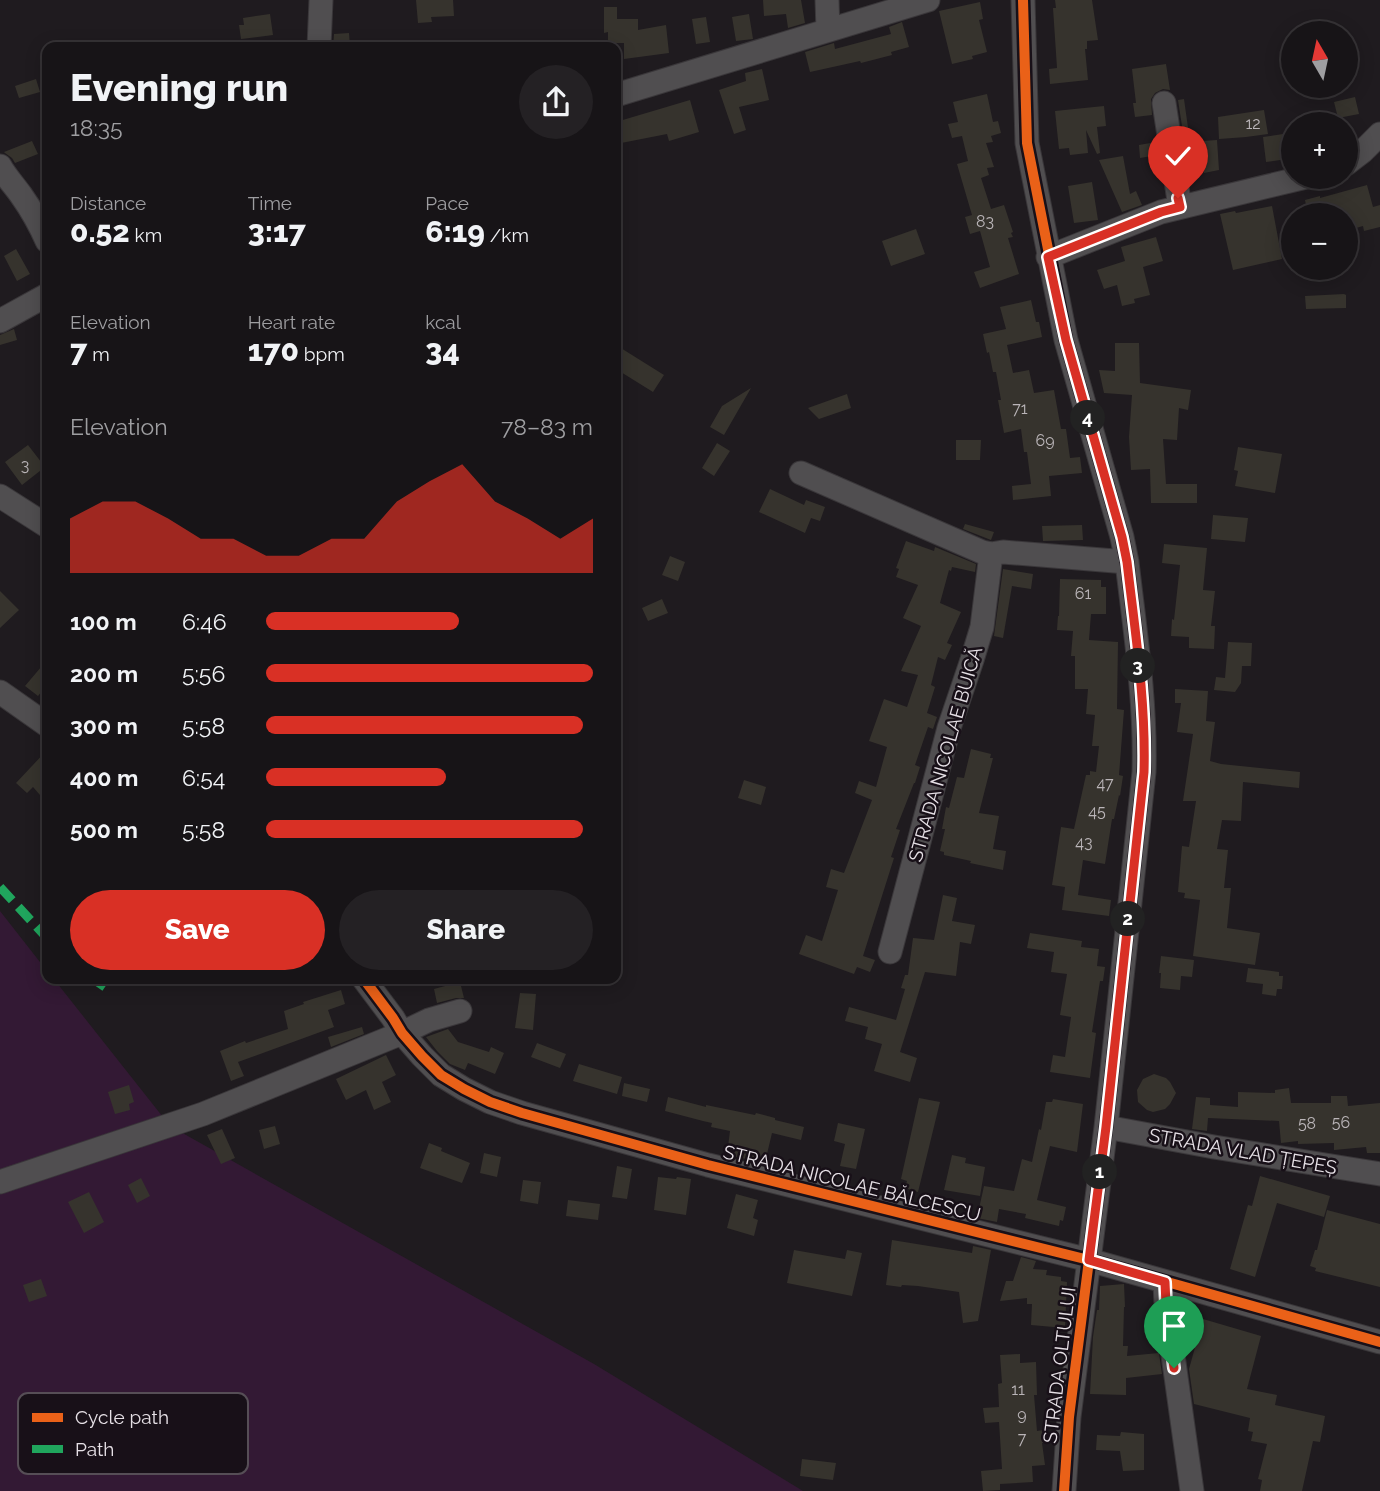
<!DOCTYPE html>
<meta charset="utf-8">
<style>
body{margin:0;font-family:Raleway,sans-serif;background:#242124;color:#f1f3f6;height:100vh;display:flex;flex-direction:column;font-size:26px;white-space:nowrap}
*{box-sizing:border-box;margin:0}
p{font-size:23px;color:#9e9ea1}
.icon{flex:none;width:38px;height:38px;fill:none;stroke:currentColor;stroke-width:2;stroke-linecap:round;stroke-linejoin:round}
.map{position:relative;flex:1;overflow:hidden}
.drawer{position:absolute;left:42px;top:42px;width:579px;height:942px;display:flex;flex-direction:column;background:#171417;border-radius:14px;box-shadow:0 4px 18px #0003,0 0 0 2px #363336}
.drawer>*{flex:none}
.needle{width:46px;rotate:351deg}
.tools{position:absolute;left:1281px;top:21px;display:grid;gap:14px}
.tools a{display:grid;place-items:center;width:77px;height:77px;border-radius:50%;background:#171417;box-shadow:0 4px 18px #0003,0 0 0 2px #363336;font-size:35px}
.pin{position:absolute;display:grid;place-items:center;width:60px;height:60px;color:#fff;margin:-72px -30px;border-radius:50% 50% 50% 0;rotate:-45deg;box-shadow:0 0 7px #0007}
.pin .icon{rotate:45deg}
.km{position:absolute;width:35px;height:35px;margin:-18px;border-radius:50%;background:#222;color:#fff;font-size:19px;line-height:35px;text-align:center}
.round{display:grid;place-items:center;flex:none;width:74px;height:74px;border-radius:37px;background:#242124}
.overview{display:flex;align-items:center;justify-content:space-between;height:119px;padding:0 28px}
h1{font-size:38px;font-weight:800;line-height:52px}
.metrics{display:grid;grid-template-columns:repeat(3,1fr);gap:10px;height:119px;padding:7px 28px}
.metrics div{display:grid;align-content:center}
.metrics b{font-size:30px;font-weight:800}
.metrics small{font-size:19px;font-weight:400}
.metrics p{font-size:19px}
.chart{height:196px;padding:14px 28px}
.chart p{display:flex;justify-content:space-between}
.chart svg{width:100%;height:126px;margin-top:7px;fill:#d93025;opacity:.7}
.primary-button{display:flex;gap:14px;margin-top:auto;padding:14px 28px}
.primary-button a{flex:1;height:80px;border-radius:42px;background:#d93025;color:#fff;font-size:28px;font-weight:800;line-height:80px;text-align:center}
.primary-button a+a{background:#242124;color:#f1f3f6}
ul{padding:0 28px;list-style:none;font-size:23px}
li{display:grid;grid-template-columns:112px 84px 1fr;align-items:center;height:52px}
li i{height:18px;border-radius:9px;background:#d93025}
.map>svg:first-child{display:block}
</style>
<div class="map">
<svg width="1380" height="1491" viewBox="0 0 1380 1491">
<rect width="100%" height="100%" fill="#1f1b1f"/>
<path fill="#331934" d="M 0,911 L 47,971 L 47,978 L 53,978 L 170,1126 L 594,1364 L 803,1491 L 0,1491 Z"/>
<path fill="#36332d" d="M 416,0 L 453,0 L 454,16 L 431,17 L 432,22 L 418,23 Z
M 763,0 L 801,0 L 805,23 L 788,28 L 786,14 L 764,16 Z
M 1055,0 L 1092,0 L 1098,40 L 1087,41 L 1087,49 L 1085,49 L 1088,80 L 1050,84 L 1049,69 L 1057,68 L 1053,8 L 1056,8 Z
M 980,2 L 983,19 L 979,20 L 987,52 L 972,56 L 973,59 L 952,64 L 939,11 Z
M 604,7 L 617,7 L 617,19 L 638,19 L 638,30 L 666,25 L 669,53 L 624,59 L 624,43 L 608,43 L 608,32 L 604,33 Z
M 270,14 L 273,35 L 241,39 L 239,25 L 244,25 L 243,18 Z
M 749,14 L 753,39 L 736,41 L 732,17 Z
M 706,17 L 710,42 L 696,44 L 692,19 Z
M 902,22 L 909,47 L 891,52 L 892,55 L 861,63 L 860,61 L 810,72 L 805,52 L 834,43 L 835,49 L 891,34 L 889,27 Z
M 349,33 L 350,47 L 333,47 L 334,34 Z
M 1166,64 L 1170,90 L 1163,89 L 1155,93 L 1151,99 L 1152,115 L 1135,117 L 1133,103 L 1136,103 L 1132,69 Z
M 762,69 L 769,100 L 739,107 L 746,130 L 734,134 L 719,90 L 746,81 L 745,73 Z
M 36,79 L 40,92 L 19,98 L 15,86 Z
M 987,94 L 993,122 L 998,121 L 1001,133 L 991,136 L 993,142 L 986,143 L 994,167 L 987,168 L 989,175 L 981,178 L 991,209 L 1004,205 L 1013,232 L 1011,233 L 1013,237 L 1008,238 L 1019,274 L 980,288 L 974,272 L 990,267 L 980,231 L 970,234 L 965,217 L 972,215 L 957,164 L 968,161 L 962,136 L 952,138 L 948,124 L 958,122 L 953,102 Z
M 1355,97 L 1359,114 L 1338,118 L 1334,102 Z
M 1184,99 L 1190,142 L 1217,140 L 1219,170 L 1204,173 L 1204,170 L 1199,170 L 1199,162 L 1192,162 L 1191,152 L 1186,152 L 1178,100 Z
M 690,100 L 699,132 L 669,141 L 667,134 L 616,144 L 616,122 Z
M 1104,106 L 1106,126 L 1097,127 L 1100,153 L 1097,154 L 1086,130 L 1088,153 L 1070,155 L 1069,148 L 1059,149 L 1055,111 Z
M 1264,110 L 1268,134 L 1246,137 L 1219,139 L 1218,117 Z
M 1283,134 L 1287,159 L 1266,162 L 1263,137 Z
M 32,141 L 38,154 L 15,163 L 12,158 L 5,153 L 4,152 Z
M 1156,142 L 1158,155 L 1140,158 L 1139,145 Z
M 1123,156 L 1130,194 L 1136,191 L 1142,205 L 1122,212 L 1099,160 Z
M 1092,182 L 1098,220 L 1074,223 L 1068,186 Z
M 1367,185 L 1373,207 L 1380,205 L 1380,227 L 1364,231 L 1363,226 L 1349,230 L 1346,215 L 1308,215 L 1305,200 L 1320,196 L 1320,198 Z
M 1272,206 L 1282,259 L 1233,270 L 1220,214 L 1235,211 L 1236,213 Z
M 916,229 L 925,254 L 891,266 L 882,241 Z
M 1156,237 L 1163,261 L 1143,267 L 1150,295 L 1134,299 L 1135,303 L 1122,306 L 1117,285 L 1104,289 L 1097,270 L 1125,261 L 1121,247 Z
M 16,249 L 30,274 L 17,281 L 4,256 Z
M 1344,294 L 1346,295 L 1346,308 L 1306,309 L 1305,296 Z
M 1031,300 L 1036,322 L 1039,322 L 1042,337 L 1007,345 L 1013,373 L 1029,370 L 1034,393 L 1054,390 L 1061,429 L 1066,429 L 1070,458 L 1080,457 L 1082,473 L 1049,476 L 1051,496 L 1013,500 L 1012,486 L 1031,484 L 1027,452 L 1024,452 L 1021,429 L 1004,433 L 998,400 L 1001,400 L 996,372 L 993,372 L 989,352 L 987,353 L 983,334 L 1006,329 L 1000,307 Z
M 14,329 L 17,340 L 0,345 L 0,335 Z
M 1115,343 L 1139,343 L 1140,383 L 1191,390 L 1188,410 L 1179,408 L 1177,440 L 1163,439 L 1166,484 L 1197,484 L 1197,503 L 1151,503 L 1150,469 L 1131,470 L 1129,437 L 1132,395 L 1104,393 L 1099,370 L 1115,371 Z
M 616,345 L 664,375 L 653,392 L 616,369 Z
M 751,388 L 724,435 L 710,427 L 722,406 Z
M 847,394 L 851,408 L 819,419 L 808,408 Z
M 956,440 L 981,440 L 980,460 L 956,460 Z
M 717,443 L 730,451 L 714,476 L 702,468 Z
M 28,445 L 45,467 L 22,485 L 5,462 Z
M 1238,447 L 1282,454 L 1275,493 L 1235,486 L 1238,471 L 1234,470 Z
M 770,489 L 804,505 L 806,500 L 825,507 L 820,521 L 811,518 L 805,533 L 759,512 Z
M 1213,515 L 1248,518 L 1245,542 L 1211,539 Z
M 965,524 L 994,532 L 991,540 L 963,529 Z
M 1082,525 L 1083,540 L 1043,541 L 1042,526 Z
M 906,541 L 934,551 L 935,547 L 976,564 L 975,572 L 952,567 L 951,571 L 949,570 L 940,603 L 961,612 L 947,643 L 952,645 L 945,660 L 938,657 L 931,685 L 935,687 L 927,713 L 937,717 L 933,729 L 928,727 L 915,765 L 920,767 L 915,783 L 914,783 L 896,829 L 900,830 L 891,857 L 894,858 L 863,956 L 875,960 L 870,972 L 857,967 L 854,974 L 799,954 L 806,935 L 822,941 L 838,890 L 826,887 L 831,869 L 844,873 L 872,800 L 855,793 L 859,781 L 876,787 L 887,747 L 869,741 L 884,699 L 907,707 L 918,675 L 901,671 L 921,626 L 903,618 L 918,585 L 896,577 L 899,569 L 896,568 Z
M 1164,544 L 1207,548 L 1203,590 L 1215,591 L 1211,626 L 1215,626 L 1214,649 L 1189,648 L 1189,637 L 1171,636 L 1172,619 L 1174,620 L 1180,565 L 1162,563 Z
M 670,556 L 685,562 L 678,581 L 662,575 Z
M 1003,569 L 1033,574 L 1031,589 L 1012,586 L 1003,638 L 994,636 Z
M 1060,579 L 1101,580 L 1101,587 L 1106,587 L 1106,614 L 1091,614 L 1089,640 L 1118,642 L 1117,709 L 1124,710 L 1119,775 L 1123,776 L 1120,796 L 1119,795 L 1114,819 L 1112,819 L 1105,864 L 1083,860 L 1078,895 L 1111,900 L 1109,916 L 1062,910 L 1065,887 L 1052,885 L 1061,827 L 1074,829 L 1086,775 L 1090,775 L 1090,771 L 1096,772 L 1099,746 L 1092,746 L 1095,715 L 1086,714 L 1088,689 L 1075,689 L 1075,656 L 1071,656 L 1073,631 L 1057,630 L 1058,616 L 1059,616 Z
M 0,591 L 19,610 L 0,628 Z
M 662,599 L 668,613 L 648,621 L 642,608 Z
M 1228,642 L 1252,643 L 1251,666 L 1242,666 L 1241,683 L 1235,692 L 1214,690 L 1216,677 L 1225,678 Z
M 47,660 L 47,685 L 38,696 L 25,686 Z
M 1175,689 L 1208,691 L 1206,721 L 1215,722 L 1210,761 L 1221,764 L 1300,772 L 1299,788 L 1243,782 L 1241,821 L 1222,820 L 1217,849 L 1228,850 L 1224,888 L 1231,888 L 1227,928 L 1260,933 L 1255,965 L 1193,956 L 1200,900 L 1184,898 L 1185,893 L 1178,892 L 1182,846 L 1189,847 L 1196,801 L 1183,801 L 1193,734 L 1177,732 L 1181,703 L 1175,703 Z
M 971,749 L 991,754 L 990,758 L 993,758 L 979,813 L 999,816 L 993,849 L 1006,851 L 1003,870 L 970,863 L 971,861 L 944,855 L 944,852 L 940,851 L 945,829 L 942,829 L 946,807 L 949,808 L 957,777 L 964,778 Z
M 47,750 L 47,803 L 33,787 L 27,793 L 16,783 Z
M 744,780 L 766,787 L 761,805 L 738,798 Z
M 943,895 L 957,898 L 952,921 L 975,925 L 971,944 L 960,942 L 956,976 L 925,972 L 900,1052 L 917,1058 L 910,1082 L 874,1071 L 882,1044 L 865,1039 L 868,1027 L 845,1021 L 849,1007 L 896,1020 L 905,989 L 901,988 L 905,975 L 908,975 L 913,938 L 934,940 Z
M 1030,933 L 1082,941 L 1081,947 L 1099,949 L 1097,966 L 1105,967 L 1103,981 L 1100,981 L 1092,1032 L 1096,1033 L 1090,1078 L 1050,1072 L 1053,1055 L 1065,1057 L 1071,1017 L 1060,1015 L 1067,974 L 1051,972 L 1054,952 L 1027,948 Z
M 1161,956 L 1194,960 L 1192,977 L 1181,976 L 1180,990 L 1160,988 L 1161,973 L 1159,973 Z
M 1248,968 L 1279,972 L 1279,976 L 1283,976 L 1282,989 L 1277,989 L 1276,996 L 1262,994 L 1263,984 L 1246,982 Z
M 460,982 L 464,998 L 456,998 L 437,1003 L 434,989 Z
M 341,990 L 345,1004 L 328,1010 L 334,1027 L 238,1062 L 244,1076 L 231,1081 L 220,1051 L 245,1041 L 246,1043 L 288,1029 L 284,1011 L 304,1004 L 303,1002 Z
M 520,993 L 536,994 L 533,1030 L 515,1028 Z
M 362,1027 L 364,1034 L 331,1047 L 328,1037 Z
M 448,1029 L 458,1042 L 489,1052 L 491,1047 L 504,1053 L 495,1074 L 468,1063 L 465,1070 L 450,1064 L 437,1051 L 426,1037 Z
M 537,1043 L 566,1054 L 560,1068 L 531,1057 Z
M 386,1055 L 396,1075 L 382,1082 L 391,1102 L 374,1110 L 366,1090 L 346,1100 L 336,1079 Z
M 579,1064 L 622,1077 L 617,1094 L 573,1081 Z
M 1154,1074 L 1166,1078 L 1170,1082 L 1176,1093 L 1170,1104 L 1165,1109 L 1153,1112 L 1147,1110 L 1138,1102 L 1137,1090 L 1143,1079 Z
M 624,1083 L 650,1089 L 647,1102 L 622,1096 Z
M 129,1085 L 134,1102 L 129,1104 L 130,1110 L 115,1114 L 108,1092 Z
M 1289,1088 L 1291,1103 L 1331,1103 L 1331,1096 L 1347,1096 L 1348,1106 L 1380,1103 L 1380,1153 L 1367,1153 L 1366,1147 L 1334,1150 L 1334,1143 L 1298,1144 L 1298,1141 L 1281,1143 L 1279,1121 L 1208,1118 L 1207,1131 L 1192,1129 L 1196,1097 L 1210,1098 L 1210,1105 L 1238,1107 L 1238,1092 L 1275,1093 L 1275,1090 Z
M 668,1097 L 706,1107 L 706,1105 L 755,1115 L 756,1113 L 775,1118 L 775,1120 L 804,1127 L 801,1140 L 772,1133 L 767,1154 L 764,1153 L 761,1162 L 727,1155 L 730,1131 L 711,1127 L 712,1123 L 703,1121 L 665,1111 Z
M 919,1098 L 940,1102 L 918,1192 L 905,1188 L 907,1181 L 901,1179 Z
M 1053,1099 L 1083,1104 L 1077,1152 L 1050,1146 L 1037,1200 L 1066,1207 L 1063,1221 L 1060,1220 L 1059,1226 L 1025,1218 L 1026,1214 L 999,1209 L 997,1222 L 977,1218 L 984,1186 L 1014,1191 L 1022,1159 L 1032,1162 L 1039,1129 L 1041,1130 L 1046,1102 L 1052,1102 Z
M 838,1123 L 865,1129 L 856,1169 L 840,1166 L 845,1144 L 834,1141 Z
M 275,1126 L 280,1144 L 264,1149 L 259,1130 Z
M 222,1129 L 235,1158 L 221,1164 L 207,1135 Z
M 429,1143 L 442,1148 L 441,1151 L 470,1163 L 462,1183 L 420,1168 Z
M 484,1153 L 501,1157 L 497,1177 L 480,1173 Z
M 952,1155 L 966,1158 L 965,1163 L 985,1167 L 980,1196 L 944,1190 Z
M 617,1166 L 632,1169 L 627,1199 L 612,1197 Z
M 1260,1176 L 1330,1196 L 1324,1217 L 1277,1203 L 1255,1277 L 1230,1269 L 1248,1205 L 1252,1206 Z
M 658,1177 L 676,1179 L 677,1177 L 691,1179 L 686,1215 L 654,1210 Z
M 141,1178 L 150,1196 L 137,1203 L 128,1185 Z
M 523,1180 L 541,1182 L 538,1204 L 520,1201 Z
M 89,1192 L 104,1222 L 84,1233 L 68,1202 Z
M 736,1194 L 758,1200 L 753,1218 L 758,1220 L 754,1236 L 727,1228 Z
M 568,1200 L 600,1204 L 598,1220 L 566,1216 Z
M 1327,1210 L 1380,1224 L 1380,1287 L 1315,1271 L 1316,1268 L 1310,1266 L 1315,1250 L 1317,1250 Z
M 892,1240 L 972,1253 L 973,1246 L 991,1250 L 978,1321 L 963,1323 L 959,1292 L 918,1286 L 902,1285 L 901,1287 L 886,1285 Z
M 794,1250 L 845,1259 L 847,1250 L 862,1253 L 852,1296 L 787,1283 Z
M 1021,1257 L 1036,1261 L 1033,1269 L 1047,1270 L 1046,1275 L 1061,1277 L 1061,1281 L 1067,1282 L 1065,1328 L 1031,1325 L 1032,1304 L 1027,1304 L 1027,1298 L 1000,1301 L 1006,1281 L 1013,1281 Z
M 41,1279 L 47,1296 L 29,1302 L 23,1285 Z
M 1124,1284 L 1125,1307 L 1124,1307 L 1123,1346 L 1128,1346 L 1127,1356 L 1159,1353 L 1162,1374 L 1126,1378 L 1126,1395 L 1090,1394 L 1093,1337 L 1097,1310 L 1099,1310 L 1100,1286 Z
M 1203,1319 L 1261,1336 L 1247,1389 L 1277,1395 L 1275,1405 L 1325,1416 L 1320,1442 L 1313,1441 L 1302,1491 L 1260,1491 L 1262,1480 L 1258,1479 L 1267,1444 L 1251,1441 L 1253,1432 L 1248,1431 L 1250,1418 L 1194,1404 L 1189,1369 Z
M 1020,1354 L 1020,1363 L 1036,1362 L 1037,1395 L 1034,1395 L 1037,1431 L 1043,1430 L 1044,1443 L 1042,1443 L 1045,1465 L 1032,1466 L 1033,1482 L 1000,1484 L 1000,1490 L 983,1491 L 981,1471 L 1002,1469 L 999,1422 L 985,1423 L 983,1408 L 999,1407 L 998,1384 L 1002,1383 L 1000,1355 Z
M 1121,1432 L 1144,1434 L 1144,1470 L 1123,1471 L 1120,1451 L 1096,1450 L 1097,1435 L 1120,1436 Z
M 802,1459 L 836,1463 L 833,1480 L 800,1476 Z"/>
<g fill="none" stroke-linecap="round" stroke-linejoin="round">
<defs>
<path id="minor" d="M 827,0 L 828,30
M 1023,0 L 1027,143 L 1066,340 L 1122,537 L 1127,562 C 1135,631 1146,701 1144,772 L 1106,1127 L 1069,1417 L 1064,1491
M 319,47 L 321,0
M 616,95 L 928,0
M 1164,103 L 1180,207
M 1346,164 L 1363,151 L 1380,134
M 0,166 C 6,177 14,185 21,195 C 31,209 40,225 47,241
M 1048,257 L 1161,212 L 1306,177
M 0,321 L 47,295
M 801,473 L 982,552 L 991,554 L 1003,552 L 1127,562
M 0,496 L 47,526
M 0,692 L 47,725
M 890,952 L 949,728 L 972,660 L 982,627 L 991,554
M 363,978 L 393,1018 L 402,1033 L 422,1056 L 441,1075 L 464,1089 L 490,1102 L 522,1113 L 708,1165 L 1089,1260 L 1380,1342
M 1106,1127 L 1214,1147 L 1380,1174
M 0,1182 L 203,1114 L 402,1033 L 429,1020 L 460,1011
M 1165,1282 L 1166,1305 L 1192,1491"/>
</defs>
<use href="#minor" stroke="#3a373a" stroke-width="25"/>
<use href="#minor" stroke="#504e50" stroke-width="23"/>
<path stroke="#20a55d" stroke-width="9" stroke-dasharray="18 9" stroke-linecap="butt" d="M 0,887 L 47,938
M 92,978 L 105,987"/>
<defs>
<path id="cycleway" d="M 1023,0 L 1027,143 L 1066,340 L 1122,537 L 1127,562 C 1135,631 1146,701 1144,772 L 1106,1127 L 1069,1417 L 1064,1491
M 363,978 L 393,1018 L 402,1033 L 422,1056 L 441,1075 L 464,1089 L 490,1102 L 522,1113 L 708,1165 L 1089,1260 L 1380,1342"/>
</defs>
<use href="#cycleway" stroke="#181018" stroke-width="15"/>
<use href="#cycleway" stroke="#ea6118" stroke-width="10"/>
</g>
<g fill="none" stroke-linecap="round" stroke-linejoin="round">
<defs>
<path id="route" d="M 1174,1368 L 1166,1305 L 1165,1282 L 1089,1260 L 1106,1127 L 1144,772 C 1146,701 1135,631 1127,562 L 1122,537 L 1066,340 L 1048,257 L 1161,212 L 1180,207 L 1178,198"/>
</defs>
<use href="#route" stroke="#fff" stroke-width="14"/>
<use href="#route" stroke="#d93025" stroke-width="9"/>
</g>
<g text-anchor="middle" stroke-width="5" stroke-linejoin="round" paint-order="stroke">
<g font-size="16" fill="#bab5b8">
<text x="1253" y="129">12</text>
<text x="985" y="227">83</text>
<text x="1020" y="414">71</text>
<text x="1045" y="446">69</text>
<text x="25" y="471">3</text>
<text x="1083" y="599">61</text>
<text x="1105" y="789">47</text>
<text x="1097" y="817">45</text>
<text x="1084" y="848">43</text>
<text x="1341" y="1128">56</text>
<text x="1307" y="1129">58</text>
<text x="1018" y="1395">11</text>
<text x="1022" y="1420">9</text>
<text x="1022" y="1444">7</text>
</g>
<g font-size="19" fill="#e6e0e6" stroke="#181018">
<text transform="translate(945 754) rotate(-74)" y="7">STRADA NICOLAE BUICĂ</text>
<text transform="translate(1243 1151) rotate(10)" y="7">STRADA VLAD ȚEPEȘ</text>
<text transform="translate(852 1183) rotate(14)" y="7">STRADA NICOLAE BĂLCESCU</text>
<text transform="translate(1059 1365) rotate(-83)" y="7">STRADA OLTULUI</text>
</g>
</g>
<rect x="18" y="1393" width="230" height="81" rx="10" fill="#181018" stroke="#564e56" stroke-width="2"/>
<rect x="32" y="1413" width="31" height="9" fill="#ea6118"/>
<rect x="32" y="1445" width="31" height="8" fill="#20a55d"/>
<g font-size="19" fill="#e6e0e6">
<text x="75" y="1424">Cycle path</text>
<text x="75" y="1456">Path</text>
</g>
</svg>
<div class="tools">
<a><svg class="needle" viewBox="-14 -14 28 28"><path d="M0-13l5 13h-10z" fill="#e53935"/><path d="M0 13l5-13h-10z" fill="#9e9ea1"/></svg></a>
<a>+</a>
<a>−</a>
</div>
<div class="pin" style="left:1174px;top:1368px;background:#1e9e55"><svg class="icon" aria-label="arrive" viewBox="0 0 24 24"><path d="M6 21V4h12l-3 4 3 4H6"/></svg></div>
<div class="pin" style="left:1178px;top:198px;background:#d93025"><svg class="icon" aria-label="check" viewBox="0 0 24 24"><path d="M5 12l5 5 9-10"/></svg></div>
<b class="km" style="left:1100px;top:1172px">1</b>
<b class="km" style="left:1128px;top:919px">2</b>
<b class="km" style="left:1138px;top:666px">3</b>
<b class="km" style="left:1088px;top:418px">4</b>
<section class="drawer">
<div class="overview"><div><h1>Evening run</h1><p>18:35</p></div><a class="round"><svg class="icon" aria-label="share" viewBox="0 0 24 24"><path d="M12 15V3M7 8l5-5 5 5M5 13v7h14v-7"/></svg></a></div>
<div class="metrics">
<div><p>Distance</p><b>0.52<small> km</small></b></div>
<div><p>Time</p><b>3:17</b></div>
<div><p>Pace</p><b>6:19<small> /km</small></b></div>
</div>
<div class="metrics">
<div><p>Elevation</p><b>7<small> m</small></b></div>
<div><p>Heart rate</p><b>170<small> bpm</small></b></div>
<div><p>kcal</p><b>34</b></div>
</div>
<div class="chart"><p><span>Elevation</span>78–83 m</p>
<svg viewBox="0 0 160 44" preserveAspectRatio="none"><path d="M0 44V25L10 19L20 19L30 25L40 32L50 32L60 38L70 38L80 32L90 32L100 19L110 12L120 6L130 19L140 25L150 32L160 25V44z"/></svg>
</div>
<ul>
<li><b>100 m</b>6:46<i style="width:59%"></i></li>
<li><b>200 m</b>5:56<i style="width:100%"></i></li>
<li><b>300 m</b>5:58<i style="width:97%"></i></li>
<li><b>400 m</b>6:54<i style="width:55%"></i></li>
<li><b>500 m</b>5:58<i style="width:97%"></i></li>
</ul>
<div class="primary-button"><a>Save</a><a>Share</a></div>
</section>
</div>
